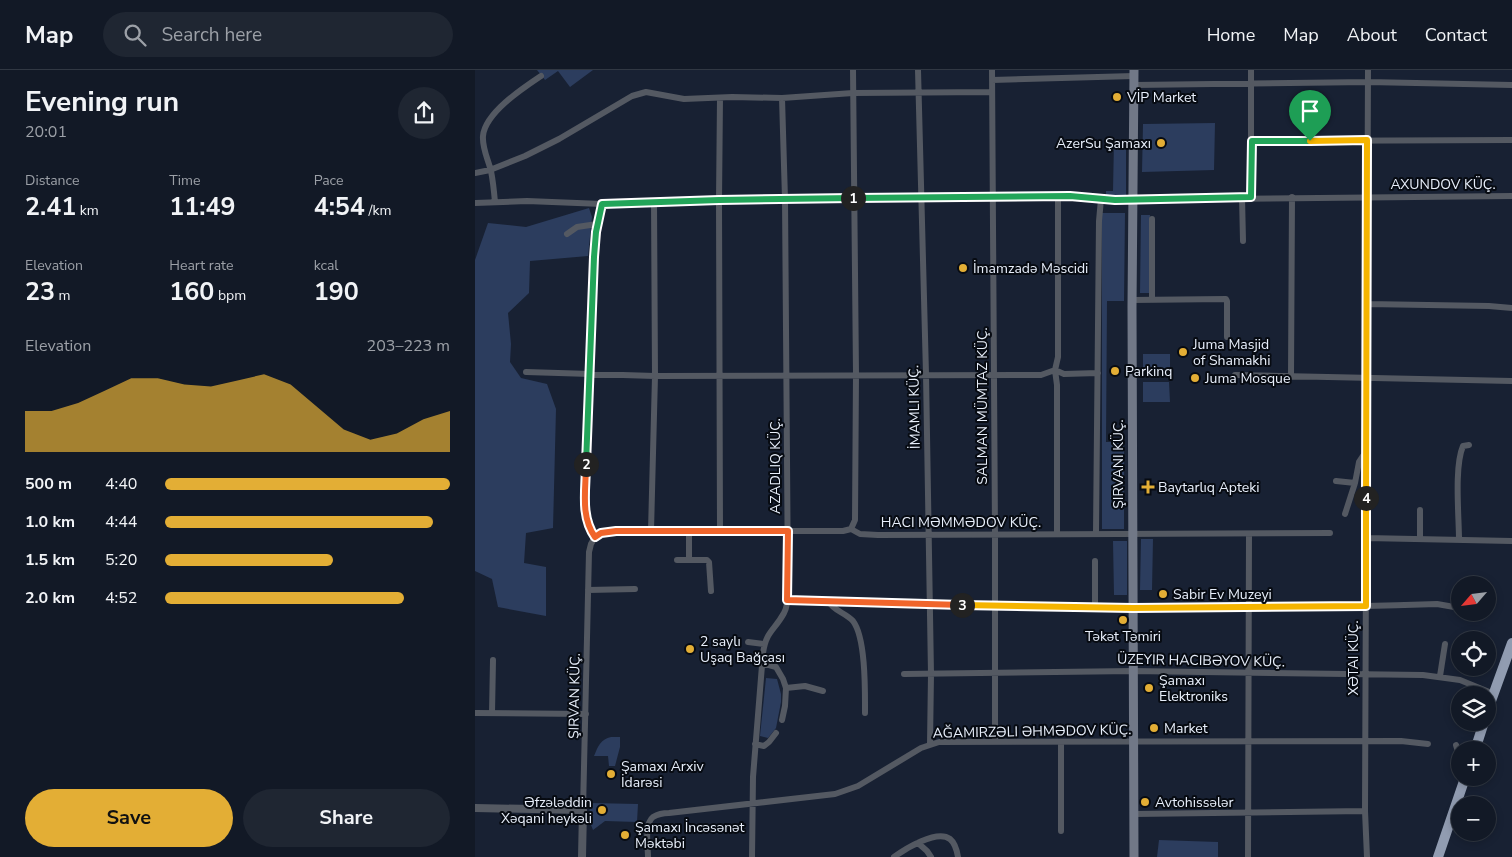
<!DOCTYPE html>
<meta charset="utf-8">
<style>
body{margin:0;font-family:"Nunito Sans",sans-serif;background:#1f2632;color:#f1f3f6;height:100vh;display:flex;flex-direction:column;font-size:19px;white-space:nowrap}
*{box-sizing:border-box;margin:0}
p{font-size:16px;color:#9ca0a7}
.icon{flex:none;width:28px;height:28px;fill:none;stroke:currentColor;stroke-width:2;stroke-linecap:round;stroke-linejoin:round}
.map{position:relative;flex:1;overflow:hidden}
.details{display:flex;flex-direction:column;background:#121926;width:475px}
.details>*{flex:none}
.needle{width:32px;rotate:242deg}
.controls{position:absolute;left:976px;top:506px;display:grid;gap:10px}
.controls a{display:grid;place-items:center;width:45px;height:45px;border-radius:50%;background:#121926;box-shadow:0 2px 8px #0003,0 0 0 1px #313843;font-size:25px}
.pin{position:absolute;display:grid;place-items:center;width:42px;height:42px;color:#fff;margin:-51px -21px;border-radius:50% 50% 50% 0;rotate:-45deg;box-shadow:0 0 5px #0007}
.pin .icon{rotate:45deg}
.km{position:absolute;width:25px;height:25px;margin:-12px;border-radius:50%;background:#222;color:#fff;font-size:14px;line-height:25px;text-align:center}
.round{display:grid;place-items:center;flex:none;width:52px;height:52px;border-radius:26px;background:#1f2632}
.summary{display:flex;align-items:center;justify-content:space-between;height:85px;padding:0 25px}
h1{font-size:28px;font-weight:700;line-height:38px}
.figures{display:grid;grid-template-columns:repeat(3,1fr);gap:8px;height:85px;padding:5px 25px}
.figures div{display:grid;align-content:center}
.figures b{font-size:25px;font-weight:700}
.figures small{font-size:14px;font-weight:400}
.figures p{font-size:14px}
.chart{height:140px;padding:10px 25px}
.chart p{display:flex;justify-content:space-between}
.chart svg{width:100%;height:90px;margin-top:5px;fill:#e3ae35;opacity:.7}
.cta{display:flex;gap:10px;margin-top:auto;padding:10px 25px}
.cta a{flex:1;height:58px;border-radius:30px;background:#e3ae35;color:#111;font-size:20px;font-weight:700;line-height:58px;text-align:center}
.cta a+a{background:#1f2632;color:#f1f3f6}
ul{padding:0 25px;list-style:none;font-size:16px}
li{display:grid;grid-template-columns:80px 60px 1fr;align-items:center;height:38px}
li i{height:12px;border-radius:6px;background:#e3ae35}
header{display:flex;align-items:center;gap:30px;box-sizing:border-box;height:70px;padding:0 25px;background:#121926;border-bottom:1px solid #313843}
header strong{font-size:24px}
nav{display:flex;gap:28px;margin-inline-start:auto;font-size:18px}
.search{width:350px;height:45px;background:#1f2632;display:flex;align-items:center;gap:12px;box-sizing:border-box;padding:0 18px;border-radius:28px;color:#9ca0a7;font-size:19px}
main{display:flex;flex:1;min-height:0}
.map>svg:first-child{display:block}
</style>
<header>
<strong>Map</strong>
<div class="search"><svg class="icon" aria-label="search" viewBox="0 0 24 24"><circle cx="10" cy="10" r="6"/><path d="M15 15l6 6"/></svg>Search here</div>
<nav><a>Home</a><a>Map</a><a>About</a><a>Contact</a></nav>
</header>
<main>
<section class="details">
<div class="summary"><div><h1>Evening run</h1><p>20:01</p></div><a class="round"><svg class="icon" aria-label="share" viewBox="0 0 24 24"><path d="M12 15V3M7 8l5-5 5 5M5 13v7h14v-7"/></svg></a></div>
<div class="figures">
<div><p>Distance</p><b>2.41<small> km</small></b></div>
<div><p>Time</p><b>11:49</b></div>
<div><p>Pace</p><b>4:54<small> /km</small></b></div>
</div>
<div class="figures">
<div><p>Elevation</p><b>23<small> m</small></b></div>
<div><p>Heart rate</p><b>160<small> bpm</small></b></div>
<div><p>kcal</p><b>190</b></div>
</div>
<div class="chart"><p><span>Elevation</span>203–223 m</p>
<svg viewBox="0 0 160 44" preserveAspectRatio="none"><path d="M0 44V24L10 24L20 20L30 14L40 8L50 8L60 11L70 12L80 9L90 6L100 11L110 22L120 33L130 38L140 35L150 28L160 24V44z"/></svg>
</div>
<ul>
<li><b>500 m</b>4:40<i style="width:100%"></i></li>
<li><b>1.0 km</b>4:44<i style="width:94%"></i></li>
<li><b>1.5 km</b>5:20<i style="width:59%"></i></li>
<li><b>2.0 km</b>4:52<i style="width:84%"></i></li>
</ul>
<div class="cta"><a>Save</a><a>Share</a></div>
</section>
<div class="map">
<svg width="1037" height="787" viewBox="0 0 1037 787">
<rect width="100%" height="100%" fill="#182133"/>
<path fill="#2c3d5e" d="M 62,0 L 118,0 L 95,17 L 83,1 L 70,10 Z
M 740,53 L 739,100 L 667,102 L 668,54 Z
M 639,70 L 651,70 L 651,126 L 631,126 L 631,121 L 638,121 Z
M 114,138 L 117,147 L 113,186 L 55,191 L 54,223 L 33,243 L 36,274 L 35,292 L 46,308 L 72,314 L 81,339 L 78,458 L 51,463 L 49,493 L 71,497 L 71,546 L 23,537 L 17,509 L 0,501 L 0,190 L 13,153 L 51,157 Z
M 627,143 L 650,143 L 649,231 L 632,231 L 631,372 L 649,372 L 649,459 L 627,459 Z
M 666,145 L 675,145 L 674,223 L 665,223 Z
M 668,284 L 695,284 L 695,304 L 668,304 Z
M 668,312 L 694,312 L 695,332 L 668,332 Z
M 666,469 L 678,469 L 677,520 L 665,520 Z
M 638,471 L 652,471 L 652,525 L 639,525 Z
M 291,608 L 302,609 L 306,624 L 306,632 L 301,658 L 293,668 L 285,666 Z
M 136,667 L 145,667 L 145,677 L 140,696 L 134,696 L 133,686 L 119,686 C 123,676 126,669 136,667 Z
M 115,733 L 163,734 L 162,752 L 130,751 L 118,760 L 114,750 Z
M 684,770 L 743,772 L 743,787 L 682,787 Z"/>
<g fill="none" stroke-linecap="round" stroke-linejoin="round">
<path stroke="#545962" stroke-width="6" d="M 443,0 L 451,304 L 456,604 L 455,674
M 517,0 L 520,464 L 520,672
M 776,0 L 776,127
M 517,10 L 659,6
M 659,15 L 893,12 L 1037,15
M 245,28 L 244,130 L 245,461
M 777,71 L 1037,70
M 0,103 L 15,100 L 50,86 L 84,69 L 157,26 L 171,22 L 209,29 L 257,27 L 307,28 L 378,23 L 517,22
M 767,127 L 768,171
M 20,132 C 19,121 18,111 16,101 C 13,89 7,78 8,66 C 10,43 48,18 66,6
M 0,133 L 52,131 L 127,134 L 310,129 L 595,126 L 640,130 L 1037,126
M 677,149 L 677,230
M 92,164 L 102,157 L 122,154
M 657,230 L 751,229 L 752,231 L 752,267
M 892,234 L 1014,236 L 1037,238
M 580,300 L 589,304 L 623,303
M 51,302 L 180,306 L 566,305 L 580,300
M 760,305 L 1037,311
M 816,307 L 817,127
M 861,411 L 880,413
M 870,444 L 880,413 L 884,392 L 888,386 L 892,385
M 376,459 L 380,450 L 381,304 L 378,0
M 176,461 L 180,306 L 179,131
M 582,463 L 582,315 L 580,300 L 583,287 L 583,126
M 621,463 L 624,151 L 626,129
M 120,467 L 126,463 L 141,461 L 368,461 L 376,459 L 385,464 L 403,465 L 855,463
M 120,467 L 114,458 L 110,437 L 119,187 L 121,162 L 127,134
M 891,468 L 1037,471
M 945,469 L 945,440
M 984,470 C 984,446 979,397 988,376 L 994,375
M 202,490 L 232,490 L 234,492 L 236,521
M 214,490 L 214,461
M 620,491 L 620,537
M 113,520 L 160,519
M 312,530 C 529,538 746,541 962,534 L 985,538
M 354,532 C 359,541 371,543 378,551 C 391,568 390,622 390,643
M 1004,542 L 1004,543
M 273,572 L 289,574
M 286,593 L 301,597 L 308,609 L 311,618 L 330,616 L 348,621
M 429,604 L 658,601 L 948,605 L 985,610 L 1019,624
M 965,606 L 970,574
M 0,643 L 111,644
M 17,643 L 18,590
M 307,650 L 310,636 L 311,618
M 586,672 L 586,761
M 280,674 L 289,676 L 294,672 L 301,663
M 981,675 L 985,688
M 108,740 L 114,482 L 116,474 L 120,467
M 659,744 L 890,741
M 443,773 L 452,781 L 456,787
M 173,787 C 173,777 169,754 178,747 C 183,744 189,743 194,743 L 360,724 L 383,716 L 446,678 L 464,672 L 926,671 L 953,674
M 277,787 L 278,707 L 288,583 C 291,561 300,560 309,543 C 313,536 313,527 313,519 L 310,129 L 307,28
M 419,787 C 430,779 462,759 475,769 C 480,773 482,781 483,787
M 773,787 L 774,464
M 892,787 L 890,741 L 893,0"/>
<path stroke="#545962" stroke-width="8" d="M 0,738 L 108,740 L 107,787"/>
<path stroke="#717887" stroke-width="9" d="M 659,0 L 657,237 L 659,787"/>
<path stroke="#919cb1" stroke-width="10" d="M 1012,642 L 1037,573
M 1000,680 L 1009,652
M 963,787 L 990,708"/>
</g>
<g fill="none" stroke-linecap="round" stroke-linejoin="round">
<defs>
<path id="split-1" d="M 378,128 L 595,126 L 640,130 L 776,127 L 777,71 L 835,71"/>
<path id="split-2" d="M 111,394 L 119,187 L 121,162 L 127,134 L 244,130 L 378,128"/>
<path id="split-3" d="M 111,394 C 111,419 105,446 120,467 L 126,463 L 141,461 L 313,461 L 312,530 L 487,535"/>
<path id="split-4" d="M 487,535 L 658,538 L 891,536 L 891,428"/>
<path id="split-5" d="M 835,71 L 892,70 L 891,428"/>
</defs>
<use href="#split-1" stroke="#fff" stroke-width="10"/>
<use href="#split-2" stroke="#fff" stroke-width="10"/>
<use href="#split-3" stroke="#fff" stroke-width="10"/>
<use href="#split-4" stroke="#fff" stroke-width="10"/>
<use href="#split-5" stroke="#fff" stroke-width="10"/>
<use href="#split-1" stroke="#22a559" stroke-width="6"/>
<use href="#split-2" stroke="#22a559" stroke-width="6"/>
<use href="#split-3" stroke="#f0652b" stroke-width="6"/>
<use href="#split-4" stroke="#f5b400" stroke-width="6"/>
<use href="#split-5" stroke="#f5b400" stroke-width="6"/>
</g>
<g fill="#e3ae35" stroke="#070b12" stroke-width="2">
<circle cx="642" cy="27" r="5"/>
<circle cx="686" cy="73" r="5"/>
<circle cx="488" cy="198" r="5"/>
<circle cx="708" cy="282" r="5"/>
<circle cx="640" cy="301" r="5"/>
<circle cx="720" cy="308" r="5"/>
<path d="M670.5 409.5h5v5h5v5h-5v5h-5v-5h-5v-5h5z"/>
<circle cx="688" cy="524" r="5"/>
<circle cx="648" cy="550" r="5"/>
<circle cx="215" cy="579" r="5"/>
<circle cx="674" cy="618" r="5"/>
<circle cx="679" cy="658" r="5"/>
<circle cx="136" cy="704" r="5"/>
<circle cx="670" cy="732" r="5"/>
<circle cx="127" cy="740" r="5"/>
<circle cx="150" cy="765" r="5"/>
</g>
<g text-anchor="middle" stroke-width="4" stroke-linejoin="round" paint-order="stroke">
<g font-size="14" fill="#e8effb" stroke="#070b12" text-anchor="start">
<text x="652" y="32">VİP Market</text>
<text x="676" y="78" text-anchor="end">AzerSu Şamaxı</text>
<text x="498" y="203">İmamzadə Məscidi</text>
<text x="718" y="279">Juma Masjid<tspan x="718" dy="16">of Shamakhi</tspan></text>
<text x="650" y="306">Parkinq</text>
<text x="730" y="313">Juma Mosque</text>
<text x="683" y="422">Baytarlıq Apteki</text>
<text x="698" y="529">Sabir Ev Muzeyi</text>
<text x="648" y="571" text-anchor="middle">Təkət Təmiri</text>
<text x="225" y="576">2 saylı<tspan x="225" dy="16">Uşaq Bağçası</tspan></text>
<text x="684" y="615">Şamaxı<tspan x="684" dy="16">Elektroniks</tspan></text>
<text x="689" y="663">Market</text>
<text x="146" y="701">Şamaxı Arxiv<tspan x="146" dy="16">İdarəsi</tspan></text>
<text x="117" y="737" text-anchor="end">Əfzələddin<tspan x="117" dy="16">Xəqani heykəli</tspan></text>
<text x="680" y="737">Avtohissələr</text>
<text x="160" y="762">Şamaxı İncəsənət<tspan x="160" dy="16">Məktəbi</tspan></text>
</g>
<g font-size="14" fill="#e8effb" stroke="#070b12">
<text x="968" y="119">AXUNDOV KÜÇ.</text>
<text transform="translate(507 336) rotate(-90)" y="5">SALMAN MÜMTAZ KÜÇ.</text>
<text transform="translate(439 337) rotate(-91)" y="5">İMAMLI KÜÇ.</text>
<text transform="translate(643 394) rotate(-90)" y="5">ŞIRVANI KÜÇ.</text>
<text transform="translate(300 396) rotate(-90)" y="5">AZADLIQ KÜÇ.</text>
<text x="486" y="457">HACI MƏMMƏDOV KÜÇ.</text>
<text transform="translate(878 588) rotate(-90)" y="5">XƏTAI KÜÇ.</text>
<text transform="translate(726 590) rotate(1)" y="5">ÜZEYIR HACIBƏYOV KÜÇ.</text>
<text transform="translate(99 626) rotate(-89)" y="5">ŞIRVAN KÜÇ.</text>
<text transform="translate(557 661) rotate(-1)" y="5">AĞAMIRZƏLI ƏHMƏDOV KÜÇ.</text>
</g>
</g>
</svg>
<div class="controls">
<a><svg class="needle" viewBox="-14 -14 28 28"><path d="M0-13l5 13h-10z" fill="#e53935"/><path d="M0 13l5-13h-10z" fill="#9ca0a7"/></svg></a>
<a><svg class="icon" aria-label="locate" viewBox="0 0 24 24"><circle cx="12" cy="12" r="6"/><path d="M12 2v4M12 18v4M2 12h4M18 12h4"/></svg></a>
<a><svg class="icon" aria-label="layers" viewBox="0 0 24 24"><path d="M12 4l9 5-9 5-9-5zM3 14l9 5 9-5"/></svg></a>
<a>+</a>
<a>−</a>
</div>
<div class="pin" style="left:835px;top:71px;background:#1e9e55"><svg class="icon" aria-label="arrive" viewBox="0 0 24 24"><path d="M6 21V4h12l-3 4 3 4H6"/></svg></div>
<b class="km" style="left:378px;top:128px">1</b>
<b class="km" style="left:111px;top:394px">2</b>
<b class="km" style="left:487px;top:535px">3</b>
<b class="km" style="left:891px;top:428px">4</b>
</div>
</main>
